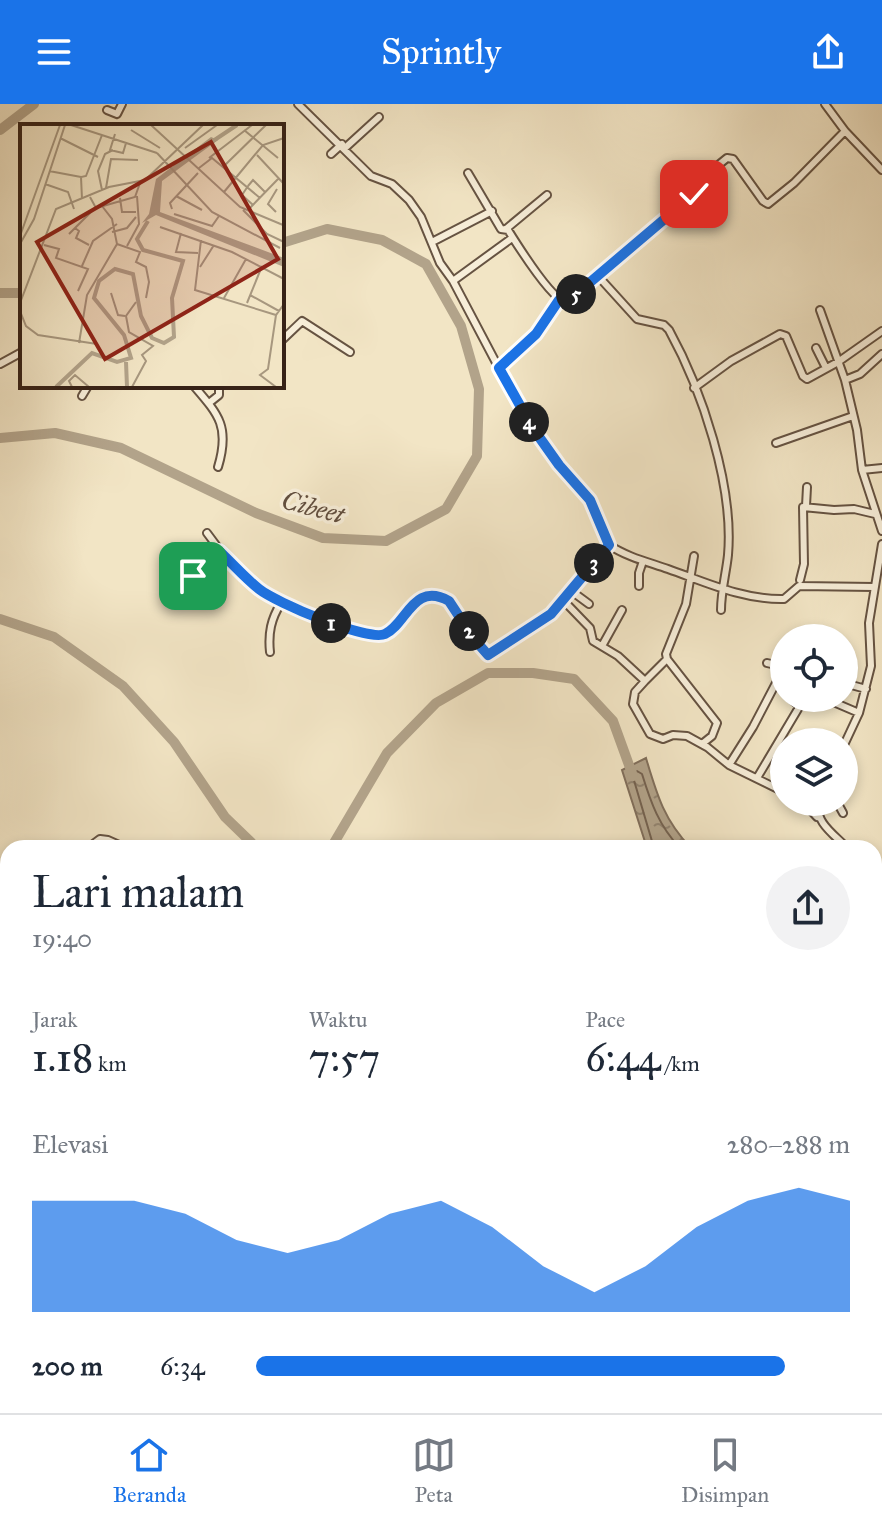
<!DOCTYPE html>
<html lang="id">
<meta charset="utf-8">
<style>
body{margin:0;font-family:"IM FELL Great Primer",serif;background:#f2f2f3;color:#1f2937;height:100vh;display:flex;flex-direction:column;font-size:30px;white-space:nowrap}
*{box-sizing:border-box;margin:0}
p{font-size:26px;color:#747a83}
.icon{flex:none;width:44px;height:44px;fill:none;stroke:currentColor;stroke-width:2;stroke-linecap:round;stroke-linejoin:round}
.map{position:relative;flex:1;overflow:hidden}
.drawer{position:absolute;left:0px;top:736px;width:882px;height:574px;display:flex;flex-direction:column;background:#fff;border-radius:24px 24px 0 0;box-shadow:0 4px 12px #0003}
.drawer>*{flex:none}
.buttons{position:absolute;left:770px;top:520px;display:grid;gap:16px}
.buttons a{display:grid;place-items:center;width:88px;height:88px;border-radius:50%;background:#fff;box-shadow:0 4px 12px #0003;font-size:40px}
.pin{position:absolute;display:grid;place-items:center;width:68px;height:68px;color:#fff;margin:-34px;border-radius:16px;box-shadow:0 4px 12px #0006}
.km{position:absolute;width:40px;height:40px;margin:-20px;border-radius:50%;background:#222;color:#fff;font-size:22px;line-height:40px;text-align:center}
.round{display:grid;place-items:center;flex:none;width:84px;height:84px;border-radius:42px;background:#f2f2f3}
.overview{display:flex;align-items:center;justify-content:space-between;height:136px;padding:0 32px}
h1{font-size:44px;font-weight:600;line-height:60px}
.figures{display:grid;grid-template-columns:repeat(3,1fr);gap:12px;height:136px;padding:8px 32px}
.figures div{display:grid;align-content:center}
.figures b{font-size:40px;font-weight:600}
.figures small{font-size:22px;font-weight:400}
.figures p{font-size:22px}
.chart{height:224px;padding:16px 32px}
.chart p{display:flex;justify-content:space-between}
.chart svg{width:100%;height:144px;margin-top:8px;fill:#1a73e8;opacity:.7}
ul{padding:0 32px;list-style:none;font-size:26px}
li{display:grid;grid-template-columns:128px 96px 1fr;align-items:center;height:60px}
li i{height:20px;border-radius:10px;background:#1a73e8}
header{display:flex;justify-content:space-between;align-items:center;height:104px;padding:0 32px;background:#1a73e8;color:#fff;font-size:36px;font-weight:600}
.dock{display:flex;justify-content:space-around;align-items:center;height:112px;border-top:2px solid #e0e1e3;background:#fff;font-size:22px;color:#747a83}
.dock a{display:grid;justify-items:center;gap:4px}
.dock .current{color:#1a73e8}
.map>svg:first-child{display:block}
</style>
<header><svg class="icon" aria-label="menu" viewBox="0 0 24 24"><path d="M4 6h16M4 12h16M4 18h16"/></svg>Sprintly<svg class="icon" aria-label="share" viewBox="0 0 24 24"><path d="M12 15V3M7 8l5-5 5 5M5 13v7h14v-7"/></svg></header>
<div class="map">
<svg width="882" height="1309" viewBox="0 0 882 1309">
<defs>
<pattern id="water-ripples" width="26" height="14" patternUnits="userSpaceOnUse" patternTransform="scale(2)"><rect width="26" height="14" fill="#b2a38a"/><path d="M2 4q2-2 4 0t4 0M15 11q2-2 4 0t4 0" fill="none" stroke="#928470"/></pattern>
</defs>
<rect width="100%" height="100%" fill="#f2e5c5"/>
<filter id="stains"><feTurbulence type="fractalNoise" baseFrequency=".0025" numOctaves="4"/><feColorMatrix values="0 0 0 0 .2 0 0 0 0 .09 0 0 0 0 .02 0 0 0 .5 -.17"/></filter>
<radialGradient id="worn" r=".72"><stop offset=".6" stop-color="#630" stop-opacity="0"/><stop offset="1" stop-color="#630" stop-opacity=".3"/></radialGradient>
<path fill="url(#water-ripples)" stroke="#816f5c" stroke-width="2" d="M 646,654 C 657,691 664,716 691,744 L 647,744 L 622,666 Z
M 874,1050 L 882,1124 L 882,1309 L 865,1309 L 864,1302 L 874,1302 Z
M 8,1263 L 8,1302 L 31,1302 L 22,1309 L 0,1309 L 0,1269 Z"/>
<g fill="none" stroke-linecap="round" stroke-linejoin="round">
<path stroke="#746250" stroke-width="2" d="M 654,744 L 633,673 L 637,667 L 642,670 C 651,699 659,722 680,744"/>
<path stroke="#b2a38a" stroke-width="10" d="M 0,26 L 34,0
M 0,189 L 22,189
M 0,334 L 55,329 L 121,344 L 256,409 L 323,434 L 386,437 L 446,405 L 477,352 L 479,285 L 461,222 L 426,160 L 382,136 L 327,125 L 282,139
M 0,515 L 54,533 L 123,582 L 174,638 L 225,713 L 257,744
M 331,744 L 387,649 L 436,599 L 488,569 L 533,569 L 574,575 L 613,617 L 633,672"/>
<defs>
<path id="minor" d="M 298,0 L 371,72 L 392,80 L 409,96 L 421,113 L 440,159 L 453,177 L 522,308 L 559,361 L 588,392 L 609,441 C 627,453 648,458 668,465 C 705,478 743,496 784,495 L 799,482 L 874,483
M 825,0 L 845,27 L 882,66
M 107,6 L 117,10 L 122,0
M 345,44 L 379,13
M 331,50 L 342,40
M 468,69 L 501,125 L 508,126 C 518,142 550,193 565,198 L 693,91 L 700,76 L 727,54 L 733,55 L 763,97 L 768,100 L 794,79 L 845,27
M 506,125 L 547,91
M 432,138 L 492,107
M 598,172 L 637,215 L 664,221 L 669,226 C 702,286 734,382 728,451 C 726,470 721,487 721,506
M 453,177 L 512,134
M 820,206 L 845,276 L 857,326 L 862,366 L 882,427
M 282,236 L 302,217 L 350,248
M 816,244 L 826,264
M 0,260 L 22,248
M 499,264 L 536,230 L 559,196
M 845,276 L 860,270 L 882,250
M 194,282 C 219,311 230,323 218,363
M 694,284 L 731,257 L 780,230 L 786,232 L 803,272 L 807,275 L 838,258 L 882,227
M 82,292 L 88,282
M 209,299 L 219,291 L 219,282
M 776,339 L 853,312
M 862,366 L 882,364
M 806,402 L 807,383
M 207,429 C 243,481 286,506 346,523 C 358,526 370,532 383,531 C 405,518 414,479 449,497 L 488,551 L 551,510 L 609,441
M 178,448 L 188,468 L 193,472 L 199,470 L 219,447
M 694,452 L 686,500 L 666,550 L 667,555 L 717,619 L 712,632 L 702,640
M 800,476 L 804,460 L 803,403 L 834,406 L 854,405 L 875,410
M 639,482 L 639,469 L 643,457
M 570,486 L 589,500
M 563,496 L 590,524 L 593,537 L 618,552 L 645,577 L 635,588 L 633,600 L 650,630 L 663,635 L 673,631 L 687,632 L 707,643 L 729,661 L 784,688
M 602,542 L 622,506
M 270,548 C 268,529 271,515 281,499
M 767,559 L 784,563
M 645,577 L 667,555
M 844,579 L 866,585
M 824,594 L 859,609
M 844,641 L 859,609 L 871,562 L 869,519 L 882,440
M 729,661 L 753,623 L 776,579 L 784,580
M 757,674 L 798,605 L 798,601 L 790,594
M 803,698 L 817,713
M 818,698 C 815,719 834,730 847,744
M 837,698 L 843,709
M 88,744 L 100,735 L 108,736 L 126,744
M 559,744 L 562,741
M 874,767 L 882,772
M 882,803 L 882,819
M 0,832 L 8,825
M 0,941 L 8,954
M 874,993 L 882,992
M 874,1007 L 882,1006
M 0,1178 L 8,1191
M 374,1302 L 377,1309
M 642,1302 L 645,1309
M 701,1302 L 703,1309
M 803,1302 L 804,1309
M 89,1309 L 122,1302
M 143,1309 L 155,1302
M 651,1309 L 671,1302"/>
<path id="major" d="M 603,1302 L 606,1309
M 235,1309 L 263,1302"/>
<path id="highway" d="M 874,1116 L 882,1114
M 874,1126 L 882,1124
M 344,1309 L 354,1302
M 357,1309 L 366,1302"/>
</defs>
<use href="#minor" stroke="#665342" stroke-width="10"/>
<use href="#major" stroke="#372217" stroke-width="12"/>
<use href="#highway" stroke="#372217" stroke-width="13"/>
<use href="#minor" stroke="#f7eed9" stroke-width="6"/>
<use href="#major" stroke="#f2e5c5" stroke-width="8"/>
<use href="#highway" stroke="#f2e5c5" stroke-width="9"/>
<path stroke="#372217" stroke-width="2" stroke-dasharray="14 14" stroke-linecap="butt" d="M 874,1014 L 882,1012
M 175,1309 L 184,1302"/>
</g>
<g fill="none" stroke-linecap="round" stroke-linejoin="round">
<defs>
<path id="route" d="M 193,472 L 199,470 L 219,447 C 232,459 245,474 259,485 C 275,498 368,538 385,530 C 407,520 413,477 449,497 L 474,535 L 488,551 L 551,510 L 609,441 L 590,396 L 559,361 L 532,323 L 499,264 L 536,230 L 559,196 L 568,197 L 694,90"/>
</defs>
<use href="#route" stroke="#fff" stroke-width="16"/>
<use href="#route" stroke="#1a73e8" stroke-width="10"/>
</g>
<g text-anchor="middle" stroke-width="7" stroke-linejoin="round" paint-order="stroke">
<g font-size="26" font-style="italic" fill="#624f3f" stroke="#f7eed9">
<text transform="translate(313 403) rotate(15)" y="9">Cibeet</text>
</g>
</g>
<g transform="translate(20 20)">
<rect width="264" height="264" fill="#f2e5c5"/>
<path d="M 191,13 L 198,16 L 142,57 L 140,88 L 264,134 L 264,143 L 136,91 L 122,99 L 129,90 L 136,55 Z" fill="#b2a38a"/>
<path fill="none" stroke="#b2a38a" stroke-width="4" d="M 193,17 L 217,1M 106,238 L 107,263M 36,263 L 72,229 L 97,238 L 111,234 L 104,211 L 74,174 L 79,157 L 95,145 L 113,150 L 121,192 L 132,214 L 144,219 L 154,213 L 152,174 L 163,137 L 123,126 L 117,115 L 128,97"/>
<path fill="none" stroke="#a7977f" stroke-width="2" d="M 51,1 L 137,29M 131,1 L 220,83 L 263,101M 111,6 L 140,24M 224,6 L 258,34M 95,10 L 90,26 L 103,29 L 106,19M 40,14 L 78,33M 165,24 L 197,1M 137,29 L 192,88 L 260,124M 237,31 L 264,60M 189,34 L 232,1M 203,43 L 246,1M 179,44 L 192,34 L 240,74M 29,47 L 61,53M 25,60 L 48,68 L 54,85M 228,62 L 233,56 L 245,68M 228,62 L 222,71 L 233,81M 86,64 L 91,35 L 118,36M 82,66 L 78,47 L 85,30 L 93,26M 204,68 L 243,21 L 264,14M 156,72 L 182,86M 70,73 L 76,84 L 115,73 L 120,59M 100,74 L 102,88 L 116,88M 62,75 L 61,53 L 66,52 L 82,11M 152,85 L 150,79 L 178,49M 223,86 L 247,110 L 264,118M 228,86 L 259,54M 256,88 L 248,80 L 257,65M 154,90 L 192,102 L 199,92M 140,103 L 212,128 L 264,155M 55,104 L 59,107 L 56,114 L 69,121M 92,108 L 107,104 L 116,93M 161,109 L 156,128 L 178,129M 49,110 L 75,84M 0,112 L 40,1M 181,116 L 175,166 L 256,191 L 264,180M 0,120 L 14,95 L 45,1M 97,120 L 120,128 L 116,138 L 126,143 L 129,158 L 126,174M 24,121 L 39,125 L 36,134 L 68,145 L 58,167M 107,122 L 119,100 L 117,72M 62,142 L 73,117 L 97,100M 180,143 L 194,121M 91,169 L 98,191 L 105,192M 230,171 L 259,187M 204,174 L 226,135M 0,179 L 36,85 L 89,63 L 125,56 L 183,1M 227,179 L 242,142M 0,187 L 6,202 L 18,211 L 77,220M 256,191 L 248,245 L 240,251 L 256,263M 59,219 L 67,171 L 97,120 L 92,95 L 82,82M 52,263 L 49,257 L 55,251 L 69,263M 112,263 L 126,237 L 122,231 L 133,222 L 109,208 L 106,192 L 116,178"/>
<path fill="#8f2418" fill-opacity="0.15" stroke="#8f2418" stroke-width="4" d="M 191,18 L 258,135 L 85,235 L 17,118 Z"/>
<rect width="264" height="264" fill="none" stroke="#372217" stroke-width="4"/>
</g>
<rect width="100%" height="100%" filter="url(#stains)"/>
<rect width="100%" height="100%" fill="url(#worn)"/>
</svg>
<div class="buttons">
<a><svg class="icon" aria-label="locate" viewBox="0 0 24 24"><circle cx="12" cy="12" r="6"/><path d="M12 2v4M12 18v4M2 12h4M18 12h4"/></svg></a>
<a><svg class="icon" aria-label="layers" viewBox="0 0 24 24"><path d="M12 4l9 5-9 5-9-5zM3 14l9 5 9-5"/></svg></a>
</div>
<div class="pin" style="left:193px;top:472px;background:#1e9e55"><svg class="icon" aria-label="arrive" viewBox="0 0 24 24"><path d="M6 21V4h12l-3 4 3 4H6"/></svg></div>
<div class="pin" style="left:694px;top:90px;background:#d93025"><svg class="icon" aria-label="check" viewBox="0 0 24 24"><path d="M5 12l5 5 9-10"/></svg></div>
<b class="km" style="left:331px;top:519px">1</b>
<b class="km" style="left:469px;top:527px">2</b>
<b class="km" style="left:594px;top:459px">3</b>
<b class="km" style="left:529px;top:318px">4</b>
<b class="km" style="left:576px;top:190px">5</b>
<section class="drawer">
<div class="overview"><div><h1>Lari malam</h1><p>19:40</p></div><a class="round"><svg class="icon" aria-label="share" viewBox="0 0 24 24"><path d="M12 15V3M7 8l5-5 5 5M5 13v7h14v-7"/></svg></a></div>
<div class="figures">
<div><p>Jarak</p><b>1.18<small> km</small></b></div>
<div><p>Waktu</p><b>7:57</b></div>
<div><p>Pace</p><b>6:44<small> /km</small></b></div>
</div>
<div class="chart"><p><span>Elevasi</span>280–288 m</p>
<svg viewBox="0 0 160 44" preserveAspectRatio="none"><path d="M0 44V10L10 10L20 10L30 14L40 22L50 26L60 22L70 14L80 10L90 18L100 30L110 38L120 30L130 18L140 10L150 6L160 10V44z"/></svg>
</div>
<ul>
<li><b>200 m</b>6:34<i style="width:89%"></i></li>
</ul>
</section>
</div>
<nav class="dock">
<a class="current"><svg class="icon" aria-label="home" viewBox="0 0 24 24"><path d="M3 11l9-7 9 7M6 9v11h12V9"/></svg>Beranda</a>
<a><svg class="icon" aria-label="map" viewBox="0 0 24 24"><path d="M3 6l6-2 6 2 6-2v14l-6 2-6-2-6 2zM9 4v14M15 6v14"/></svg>Peta</a>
<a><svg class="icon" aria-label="saved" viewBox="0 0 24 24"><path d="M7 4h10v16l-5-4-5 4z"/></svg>Disimpan</a>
</nav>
